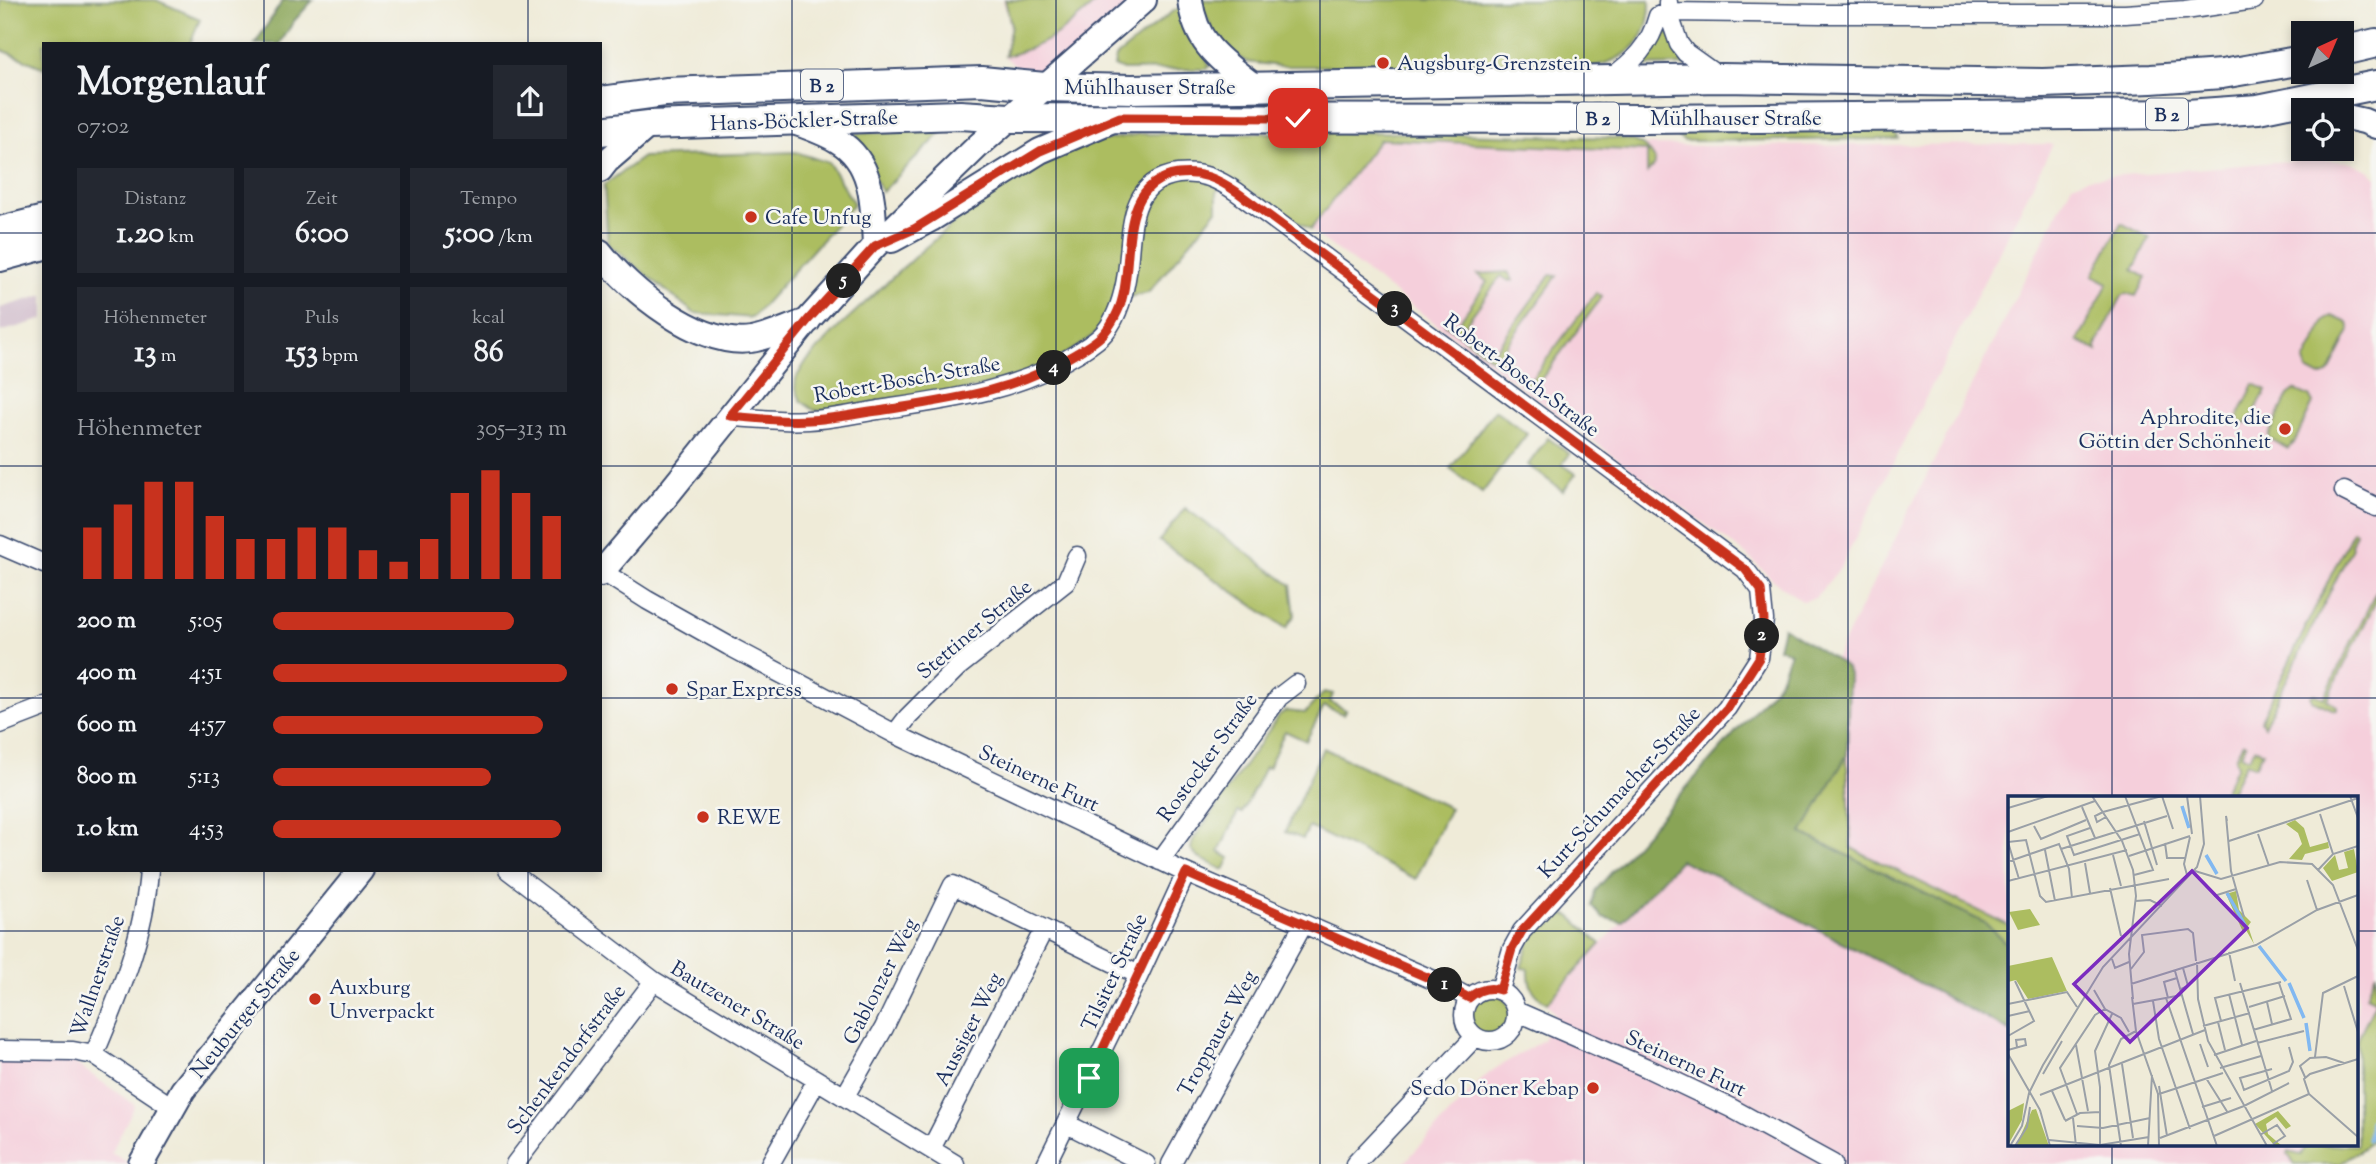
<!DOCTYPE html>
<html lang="de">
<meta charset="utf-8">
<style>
body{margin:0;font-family:"Sorts Mill Goudy",serif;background:#242831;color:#f1f3f6;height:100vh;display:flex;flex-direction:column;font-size:26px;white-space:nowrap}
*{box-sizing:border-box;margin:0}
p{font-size:23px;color:#9ea1a6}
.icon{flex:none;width:38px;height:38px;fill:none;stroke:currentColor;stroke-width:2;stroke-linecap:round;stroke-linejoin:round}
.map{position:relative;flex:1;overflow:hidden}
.sheet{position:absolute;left:42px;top:42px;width:560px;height:830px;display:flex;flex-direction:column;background:#171b24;border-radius:0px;box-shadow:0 4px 10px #0003}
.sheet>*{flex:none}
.needle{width:46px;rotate:44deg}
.fabs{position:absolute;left:2291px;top:21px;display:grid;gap:14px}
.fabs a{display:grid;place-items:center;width:63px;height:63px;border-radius:0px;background:#171b24;box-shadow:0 4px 10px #0003;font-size:35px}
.pin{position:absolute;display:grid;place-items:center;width:60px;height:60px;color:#fff;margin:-30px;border-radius:14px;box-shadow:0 4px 10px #0006}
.km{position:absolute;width:35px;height:35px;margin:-18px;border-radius:50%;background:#222;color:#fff;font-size:19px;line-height:35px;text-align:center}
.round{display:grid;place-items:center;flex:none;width:74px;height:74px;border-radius:0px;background:#242831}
.summary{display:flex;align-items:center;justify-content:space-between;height:119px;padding:0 35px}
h1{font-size:38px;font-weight:700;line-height:52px}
.stats{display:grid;grid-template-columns:repeat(3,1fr);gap:10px;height:119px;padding:7px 35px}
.stats div{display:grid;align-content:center;border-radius:0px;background:#242831;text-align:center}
.stats b{font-size:30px;font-weight:700}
.stats small{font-size:19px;font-weight:400}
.stats p{font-size:19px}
.chart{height:196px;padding:14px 35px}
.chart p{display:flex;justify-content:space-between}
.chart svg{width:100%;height:126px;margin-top:7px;stroke:#c8321e;stroke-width:6}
ul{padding:0 35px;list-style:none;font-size:23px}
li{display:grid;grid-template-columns:112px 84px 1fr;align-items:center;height:52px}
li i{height:18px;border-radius:9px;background:#c8321e}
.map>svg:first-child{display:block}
</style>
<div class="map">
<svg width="2376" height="1164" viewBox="0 0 2376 1164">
<rect width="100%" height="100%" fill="#f6f6f2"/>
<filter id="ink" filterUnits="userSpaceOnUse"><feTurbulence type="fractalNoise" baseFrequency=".0143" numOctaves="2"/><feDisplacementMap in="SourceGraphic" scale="14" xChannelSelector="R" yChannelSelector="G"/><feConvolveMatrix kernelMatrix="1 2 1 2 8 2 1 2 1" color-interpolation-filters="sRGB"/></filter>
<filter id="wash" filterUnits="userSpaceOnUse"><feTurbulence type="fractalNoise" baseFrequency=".00686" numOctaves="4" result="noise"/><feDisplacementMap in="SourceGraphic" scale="28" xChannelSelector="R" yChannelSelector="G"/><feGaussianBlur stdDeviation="1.57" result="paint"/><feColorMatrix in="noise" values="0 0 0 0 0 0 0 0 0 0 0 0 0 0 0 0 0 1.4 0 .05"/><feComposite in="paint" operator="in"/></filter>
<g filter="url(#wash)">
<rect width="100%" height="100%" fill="#efebd8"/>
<path fill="#f5cfdb" d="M 1003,0 L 1144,0 L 1045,87 L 1004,57 L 1010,25 Z
M 1380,139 L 1704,146 L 2053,144 L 1841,567 L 1815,598 L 1802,601 L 1774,581 L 1748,556 L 1310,230 Z
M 2314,159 L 2351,162 L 2368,170 L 2376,177 L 2376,1055 L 2357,1095 L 2357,798 L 2010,798 L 2010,1145 L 2333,1145 L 2323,1164 L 1403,1164 L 1488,1073 L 1543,1040 L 1555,1014 L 1547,1003 L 1680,859 L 1725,880 L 2072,184 L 2088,178 Z
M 0,1056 L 69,1059 L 135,1105 L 111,1153 L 131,1164 L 0,1164 Z"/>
<path fill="#d1bdcc" d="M 44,295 L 44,319 L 0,332 L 0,308 Z"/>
<path fill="#acbd60" stroke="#64765f" stroke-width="2" d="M 0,0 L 156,0 L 200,19 L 190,44 L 44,44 L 44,68 L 0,49 Z
M 1005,0 L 1099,0 C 1066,28 1049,46 1005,56 L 1011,25 Z
M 1199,0 L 1650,0 C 1651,40 1629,59 1591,67 L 1280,66 L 1247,62 L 1220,48 Z
M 1182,7 L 1210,66 L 1207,69 L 1123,70 L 1114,66 L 1116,57 L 1173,11 Z
M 1660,21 L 1690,65 L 1640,66 L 1654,47 Z
M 1673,128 L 1894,129 L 1898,139 L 1684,141 L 1674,134 Z
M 943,131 L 882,192 L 852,138 L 856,133 Z
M 1370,132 L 1619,138 C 1636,140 1647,145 1655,160 L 1653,167 L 1647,173 L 1647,151 L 1380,139 L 1310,230 L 1260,197 L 1223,178 L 1217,192 L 1217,210 L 1148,293 L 1117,299 C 1112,309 1106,323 1098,331 C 1027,393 925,396 836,411 L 814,410 L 801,401 L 795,387 L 796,378 L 805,363 L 841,325 L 920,252 L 960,218 L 1027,170 L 1055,156 L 1094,142 L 1140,134 Z
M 796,152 L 829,163 L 854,204 L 752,318 L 694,313 L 608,244 L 604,185 L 643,157 Z
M 2121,223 L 2150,238 L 2133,270 L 2146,277 L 2136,296 L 2127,293 L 2122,296 L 2096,346 L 2097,351 L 2078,341 L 2108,283 L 2093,275 Z
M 1508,272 L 1513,280 L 1509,281 L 1501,276 L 1461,330 L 1493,353 L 1550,275 L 1557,276 L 1498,357 L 1503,361 L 1500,365 L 1445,324 L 1446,319 L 1456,326 L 1487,282 L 1478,274 Z
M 1596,293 L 1602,297 L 1533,390 L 1520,380 L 1521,374 L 1531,380 Z
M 2332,316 L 2348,323 L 2350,331 L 2328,374 L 2320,377 L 2307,370 L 2304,362 L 2325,321 Z
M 2254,384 L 2266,390 L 2250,422 L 2242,424 L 2236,421 Z
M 2295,390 L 2309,396 L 2313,403 L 2294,443 L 2288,449 L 2269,438 L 2269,435 L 2288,395 Z
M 1495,410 L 1527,434 L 1482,493 L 1450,469 Z
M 1548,438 L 1570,454 L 1562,464 L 1576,474 L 1563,491 L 1528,465 Z
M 1185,508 L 1291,585 L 1295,615 L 1286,628 L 1159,541 Z
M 2353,530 L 2356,532 L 2351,544 L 2352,547 L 2264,726 L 2261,720 Z
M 2376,592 L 2376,601 L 2327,700 L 2337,706 L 2337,709 L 2334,710 L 2312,700 L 2311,696 L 2315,694 L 2324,698 Z
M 1324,692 L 1333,694 L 1330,702 L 1346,710 L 1343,714 L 1324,706 L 1306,741 L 1285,731 L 1268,768 L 1265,767 L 1242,813 L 1238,812 L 1219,852 L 1230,858 L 1224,870 L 1197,857 L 1191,849 L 1193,840 L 1280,714 L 1286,711 L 1305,713 Z
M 2243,743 L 2246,744 L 2241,754 L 2249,758 L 2255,748 L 2263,752 L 2255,766 L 2246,762 L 2228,798 L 2221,798 L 2237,766 L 2235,758 Z
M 1323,748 L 1450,808 L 1416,879 L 1309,827 L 1303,839 L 1285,832 Z
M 1847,755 L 1851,848 L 2010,926 L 2010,947 L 1985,923 L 1802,833 Z
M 1553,911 L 1570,916 L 1601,944 L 1547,1003 C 1533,994 1528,985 1529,969 L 1521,968 L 1530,939 Z
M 2376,972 L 2376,1139 L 2340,1164 L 2295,1164 L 2288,1155 L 2289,1152 L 2301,1155 L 2306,1145 L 2357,1145 L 2357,1040 L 2376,1001 L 2366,996 Z
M1469 1015a21 21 0 1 1 42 0a21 21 0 1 1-42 0Z"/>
<path fill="#89a456" stroke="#526a5a" stroke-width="2" d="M 283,0 L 313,0 L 294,21 L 280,44 L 255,44 Z
M 1783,627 L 1842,664 L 1847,668 L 1849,675 L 1847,755 L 1802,833 L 1985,923 L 2010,947 L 2010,1031 L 1725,880 L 1680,860 L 1622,922 L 1602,917 L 1592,906 L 1595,891 L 1778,684 L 1790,652 L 1778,648 Z"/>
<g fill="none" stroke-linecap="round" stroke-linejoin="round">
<path stroke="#81b8f1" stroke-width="5" d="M 2369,1139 L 2371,1122 L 2376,1113"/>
</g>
</g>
<g filter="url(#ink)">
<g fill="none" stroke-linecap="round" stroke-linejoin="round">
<defs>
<path id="street" d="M 1668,2 L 1668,12 L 1679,44 L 1686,53 L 1721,78
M 1609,79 C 1633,62 1650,46 1658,16 L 1668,12 L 1820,14 L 2125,14 L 2185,10 L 2254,0
M 730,417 C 756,418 783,422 809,420 C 832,419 855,414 878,410 C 946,400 1016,392 1076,354 C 1085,348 1098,341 1105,332 C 1119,315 1124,293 1127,273 C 1133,235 1125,182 1178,174 C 1201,171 1218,179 1237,192 L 1729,557 L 1745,569 L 1761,590 L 1764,620 L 1759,658 L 1727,708 L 1522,931 L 1512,949 L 1500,990
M 2344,491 L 2376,507
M 0,545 L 44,564
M 603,572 L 647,600 L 729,646 L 895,734 L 1186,873 L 1445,985 L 1469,998
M 0,724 L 44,707
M 895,734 L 908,717 L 958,667 L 1066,582 L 1077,556
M 1160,861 L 1279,697 L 1296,684
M 508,870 L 654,981 L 955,1164
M1464 1015a26 26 0 1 1 52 0a26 26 0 1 1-52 0Z
M 1516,1011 L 1647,1068 L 1731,1108 L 1833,1164
M 0,1050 L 73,1051 L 94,1055 L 172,1107
M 94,1055 C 119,996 145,934 149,870
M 845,1096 L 884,1028 L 953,885 L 1139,975
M 1067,1124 L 1146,1164
M 931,1149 L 1044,929
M 515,1164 L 654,981
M 770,1164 L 817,1080
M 1046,1164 L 1139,975 L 1186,873
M 1171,1164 L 1303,925
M 1355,1164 L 1475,1037"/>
<path id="secondary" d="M 1190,0 C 1196,46 1221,60 1255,87
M 2342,116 L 2364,121 L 2376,126
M 792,121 C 807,127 824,132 838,141 C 875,163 873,208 875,246
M 600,170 L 607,161 L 649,125
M 892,240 L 931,219 L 1040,151 L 1115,119
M 600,252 C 630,291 699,347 751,340 C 770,337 789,327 808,321
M 600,574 L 664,499 L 808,320 L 875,246 L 978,146 L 1144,0
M 141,1164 L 183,1090 L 361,870"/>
<path id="primary" d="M 2342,51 L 2376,43
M 600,101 L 666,92 L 982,81 L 1045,87 L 1132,89 L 1721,78 L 2043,83 L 2151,79 L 2222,74 L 2303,60
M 600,131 L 649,125 L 960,115 L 1009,118 L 1645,119 L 2187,114 L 2258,109 L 2376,85
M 0,231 L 44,220
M 0,257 L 44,245"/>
</defs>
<use href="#street" stroke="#3b4b70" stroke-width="21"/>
<use href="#secondary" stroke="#3b4b70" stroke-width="28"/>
<use href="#primary" stroke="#3b4b70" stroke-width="32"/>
<use href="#street" stroke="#fff" stroke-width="18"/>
<use href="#secondary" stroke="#fff" stroke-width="24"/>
<use href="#primary" stroke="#fff" stroke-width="28"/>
</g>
</g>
<g fill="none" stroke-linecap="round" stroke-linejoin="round" filter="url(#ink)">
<defs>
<path id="route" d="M 1089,1078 L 1186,873 L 1445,985 L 1469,998 C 1478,990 1488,986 1500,990 L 1512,949 L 1522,931 L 1727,708 L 1759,658 L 1764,620 L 1761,590 L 1745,569 L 1237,192 C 1218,179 1201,171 1178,174 C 1117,183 1134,257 1122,299 C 1120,309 1112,324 1105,332 C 1098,341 1085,348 1075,354 C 1016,392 946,400 878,411 C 855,414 832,419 809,420 C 783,422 756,418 730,416 L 808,320 L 875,246 L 914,229 L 1040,151 L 1120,117 L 1298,118"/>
</defs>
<use href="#route" stroke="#fff" stroke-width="14"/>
<use href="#route" stroke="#c8321e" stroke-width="9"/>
</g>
<path fill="none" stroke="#1b2f5e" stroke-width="2" stroke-opacity="0.55" d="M 264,0 L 264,44M 528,0 L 528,44M 792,0 L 792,1164M 1056,0 L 1056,1164M 1320,0 L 1320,1164M 1584,0 L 1584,1164M 1848,0 L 1848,1164M 2112,0 L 2112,798M 0,233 L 44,233M 600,233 L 2376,233M 0,466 L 44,466M 600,466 L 2376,466M 0,698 L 44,698M 600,698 L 2376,698M 264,870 L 264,1164M 528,870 L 528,1164M 0,931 L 2010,931M 2357,931 L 2376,931M 2112,1145 L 2112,1164"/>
<g fill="#c8321e" stroke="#f6f6f2" stroke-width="2.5">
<circle cx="1383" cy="63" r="7"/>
<circle cx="751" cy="217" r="7"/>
<circle cx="2285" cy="429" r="7"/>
<circle cx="672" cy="689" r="7"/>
<circle cx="703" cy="817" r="7"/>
<circle cx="315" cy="999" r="7"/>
<circle cx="1593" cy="1088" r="7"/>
</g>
<g text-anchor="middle" stroke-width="5" stroke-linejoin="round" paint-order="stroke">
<g fill="#f6f6f2" stroke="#5d6b8a" stroke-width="2">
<rect x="801" y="69.5" width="42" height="31" rx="5"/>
<rect x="2146" y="98.5" width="42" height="31" rx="5"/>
<rect x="1577" y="102.5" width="42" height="31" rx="5"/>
</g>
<g font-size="19" font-weight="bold" fill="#1b2f5e">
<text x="822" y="92">B 2</text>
<text x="2167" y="121">B 2</text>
<text x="1598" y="125">B 2</text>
</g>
<g font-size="21" fill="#1b2f5e" stroke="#f6f6f2" text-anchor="start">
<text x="1397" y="70">Augsburg-Grenzstein</text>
<text x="765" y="224">Cafe Unfug</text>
<text x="2271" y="424" text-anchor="end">Aphrodite, die<tspan x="2271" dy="24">Göttin der Schönheit</tspan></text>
<text x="686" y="696">Spar Express</text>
<text x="717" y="824">REWE</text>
<text x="329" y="994">Auxburg<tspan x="329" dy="24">Unverpackt</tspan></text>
<text x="1579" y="1095" text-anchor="end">Sedo Döner Kebap</text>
</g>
<g font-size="21" fill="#1b2f5e" stroke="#f6f6f2">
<text x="1150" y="94">Mühlhauser Straße</text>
<text x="1736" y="125">Mühlhauser Straße</text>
<text transform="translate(804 120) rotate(-2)" y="7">Hans-Böckler-Straße</text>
<text transform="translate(1522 375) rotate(37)" y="7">Robert-Bosch-Straße</text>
<text transform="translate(907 379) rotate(-10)" y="7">Robert-Bosch-Straße</text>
<text transform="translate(974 629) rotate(-40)" y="7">Stettiner Straße</text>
<text transform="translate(1207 757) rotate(-54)" y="7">Rostocker Straße</text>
<text transform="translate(1039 778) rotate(25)" y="7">Steinerne Furt</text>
<text transform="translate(1619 792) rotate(-47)" y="7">Kurt-Schumacher-Straße</text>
<text transform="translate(1114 972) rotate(-65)" y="7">Tilsiter Straße</text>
<text transform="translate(97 976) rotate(-71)" y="7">Wallnerstraße</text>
<text transform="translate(880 981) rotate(-63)" y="7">Gablonzer Weg</text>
<text transform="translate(738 1005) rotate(31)" y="7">Bautzener Straße</text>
<text transform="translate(245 1013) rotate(-51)" y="7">Neuburger Straße</text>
<text transform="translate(968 1029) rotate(-63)" y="7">Aussiger Weg</text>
<text transform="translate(1217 1033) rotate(-61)" y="7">Troppauer Weg</text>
<text transform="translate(566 1059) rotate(-53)" y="7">Schenkendorfstraße</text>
<text transform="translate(1686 1063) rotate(25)" y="7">Steinerne Furt</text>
</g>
</g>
<g transform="translate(2008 796)">
<rect width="350" height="350" fill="#efebd8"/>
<path d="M 287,24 L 296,32 L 302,51 L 320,46 L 321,52 L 297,58 L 294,64 L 281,63 L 294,48 L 290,37 L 278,28 ZM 346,53 L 350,76 L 324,85 L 315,72 L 327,59 L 331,74 L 340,72 L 336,56 ZM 228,95 L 231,114 L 243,126 L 240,130 L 246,148 L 238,134 L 235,136 L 218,98 ZM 22,113 L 32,129 L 10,134 L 1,116 ZM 44,161 L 59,195 L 20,203 L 8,184 L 0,186 L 0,170 ZM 16,307 L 14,324 L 0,349 L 0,315 ZM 28,313 L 41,350 L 8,350 L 24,314 ZM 270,315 L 283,330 L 278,333 L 268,321 L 258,328 L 260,338 L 274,350 L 267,350 L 247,328 Z" fill="#acbd60"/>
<path fill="none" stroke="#81b8f1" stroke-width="3.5" d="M 174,10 L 181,32M 198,59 L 209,78M 219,97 L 238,131M 251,150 L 278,185M 281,187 L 296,222M 298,227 L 302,255"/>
<path fill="none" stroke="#9aa0a7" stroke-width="2" d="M 84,0 L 114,45 L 125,74 L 128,100 L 121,158 L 125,203M 117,0 L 145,74 L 126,79M 154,0 L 165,33M 179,0 L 184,38M 342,0 L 350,22M 74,11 L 87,42M 0,12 L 40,0M 95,16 L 154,0M 95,16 L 87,20 L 89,26 L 98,21M 312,18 L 325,58M 136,25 L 149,69M 219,25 L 218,20 L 223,75 L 236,121M 26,30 L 33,43 L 78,24M 82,32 L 59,40 L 66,59 L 132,38M 0,36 L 87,5M 250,38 L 261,70M 221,45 L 350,2M 0,46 L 18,44 L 32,100 L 38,106 L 161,83M 0,46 L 11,83M 157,47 L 159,62 L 177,62M 53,53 L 159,20M 37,54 L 47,105M 105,59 L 113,90M 121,60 L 182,40M 2,65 L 51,48 L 61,73 L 64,102M 77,67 L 82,97M 310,74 L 325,58 L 350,50M 187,75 L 213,83 L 272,66 L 304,68 L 325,89 L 350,154M 179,79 L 176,68 L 182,41M 299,84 L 309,114M 0,85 L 119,54M 102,92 L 113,140M 206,100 L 228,93M 127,105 L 142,104 L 154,110M 221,156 L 227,185M 104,163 L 107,172 L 121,166M 189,166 L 190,203 L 200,245 L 259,350M 123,173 L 136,156 L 134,139 L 180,133 L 185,137 L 188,165M 167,175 L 185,238M 232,187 L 264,295M 123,188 L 248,149 L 309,114 L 350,99M 336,190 L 350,236M 173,193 L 180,190 L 175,172M 86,194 L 97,213 L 113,222 L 121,236M 221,198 L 234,249M 124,201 L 128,235 L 150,298 L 151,350M 158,202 L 209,350M 160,202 L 156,186 L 169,182M 145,205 L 151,243 L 182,333M 259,206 L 264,228M 0,208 L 59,196 L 69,211M 125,208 L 174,199M 241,211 L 277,200M 0,220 L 22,215M 213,225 L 207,202 L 273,186M 210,226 L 217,254M 195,230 L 242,217M 245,234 L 283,223 L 271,187M 0,240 L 26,225 L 7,185M 249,247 L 296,235M 192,248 L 200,271M 68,249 L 80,315M 0,254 L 18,249 L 17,243 L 8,244 L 9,251M 0,258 L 32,314M 206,259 L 248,245M 307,261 L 315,197 L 350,180M 350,263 L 302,278 L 296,283 L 301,298 L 350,341M 114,268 L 125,342M 212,272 L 253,260M 264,273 L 232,282 L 236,294 L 281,275 L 285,266 L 281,251M 35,278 L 54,245M 297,281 L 292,270 L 302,262 L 318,261 L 336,267M 198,282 L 220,317M 151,290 L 159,340M 44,295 L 57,324M 151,298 L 215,277M 32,299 L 197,234M 194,311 L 223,302M 32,314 L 42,350M 69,318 L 52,272 L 87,219 L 97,213M 65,322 L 68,350M 57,325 L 72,317 L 92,316M 69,330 L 95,332 L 142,322M 252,339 L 269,329 L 277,340 L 265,348M 206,340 L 301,298M 152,342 L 236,310 L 281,287M 41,344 L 92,349 L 141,341M 2,350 L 14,330 L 21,297 L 35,269 L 95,171 L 189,71 L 196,48 L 192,0M 7,350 L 19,331 L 22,311M 92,350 L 92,291 L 87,255 L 104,218M 113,350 L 101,269 L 113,243 L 128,235M 140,350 L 144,279"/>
<path fill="#7b2cbf" fill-opacity="0.15" stroke="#7b2cbf" stroke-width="3.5" d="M 184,75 L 239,132 L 122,246 L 66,188 Z"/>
<rect width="350" height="350" fill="none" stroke="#1b2f5e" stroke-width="3.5"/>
</g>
</svg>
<div class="fabs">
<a><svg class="needle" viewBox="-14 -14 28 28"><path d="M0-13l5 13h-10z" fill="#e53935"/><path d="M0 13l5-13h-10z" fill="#9ea1a6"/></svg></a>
<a><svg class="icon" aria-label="locate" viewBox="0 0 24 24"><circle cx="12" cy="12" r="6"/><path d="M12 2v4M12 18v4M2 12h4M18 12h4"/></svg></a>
</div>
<div class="pin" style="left:1089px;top:1078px;background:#1e9e55"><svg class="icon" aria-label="arrive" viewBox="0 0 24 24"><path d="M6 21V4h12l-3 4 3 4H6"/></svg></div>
<div class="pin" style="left:1298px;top:118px;background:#d93025"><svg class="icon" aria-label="check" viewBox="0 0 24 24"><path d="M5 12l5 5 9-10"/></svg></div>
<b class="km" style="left:1445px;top:985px">1</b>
<b class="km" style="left:1762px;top:636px">2</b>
<b class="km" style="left:1395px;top:309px">3</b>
<b class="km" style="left:1054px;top:368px">4</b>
<b class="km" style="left:844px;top:281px">5</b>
<section class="sheet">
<div class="summary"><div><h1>Morgenlauf</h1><p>07:02</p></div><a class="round"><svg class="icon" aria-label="share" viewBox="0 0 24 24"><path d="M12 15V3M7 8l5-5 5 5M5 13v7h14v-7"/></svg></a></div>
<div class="stats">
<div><p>Distanz</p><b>1.20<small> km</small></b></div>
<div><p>Zeit</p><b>6:00</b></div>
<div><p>Tempo</p><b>5:00<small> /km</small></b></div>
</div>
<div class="stats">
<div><p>Höhenmeter</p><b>13<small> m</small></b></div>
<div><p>Puls</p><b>153<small> bpm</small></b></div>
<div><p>kcal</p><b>86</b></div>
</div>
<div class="chart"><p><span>Höhenmeter</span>305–313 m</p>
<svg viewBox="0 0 160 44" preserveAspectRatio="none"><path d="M5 44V26M15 44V18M25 44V10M35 44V10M45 44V22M55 44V30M65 44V30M75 44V26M85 44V26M95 44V34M105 44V38M115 44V30M125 44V14M135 44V6M145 44V14M155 44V22"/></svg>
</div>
<ul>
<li><b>200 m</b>5:05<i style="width:82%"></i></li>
<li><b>400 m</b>4:51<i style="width:100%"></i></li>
<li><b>600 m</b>4:57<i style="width:92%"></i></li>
<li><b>800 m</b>5:13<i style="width:74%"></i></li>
<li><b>1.0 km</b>4:53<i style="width:98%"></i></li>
</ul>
</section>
</div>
